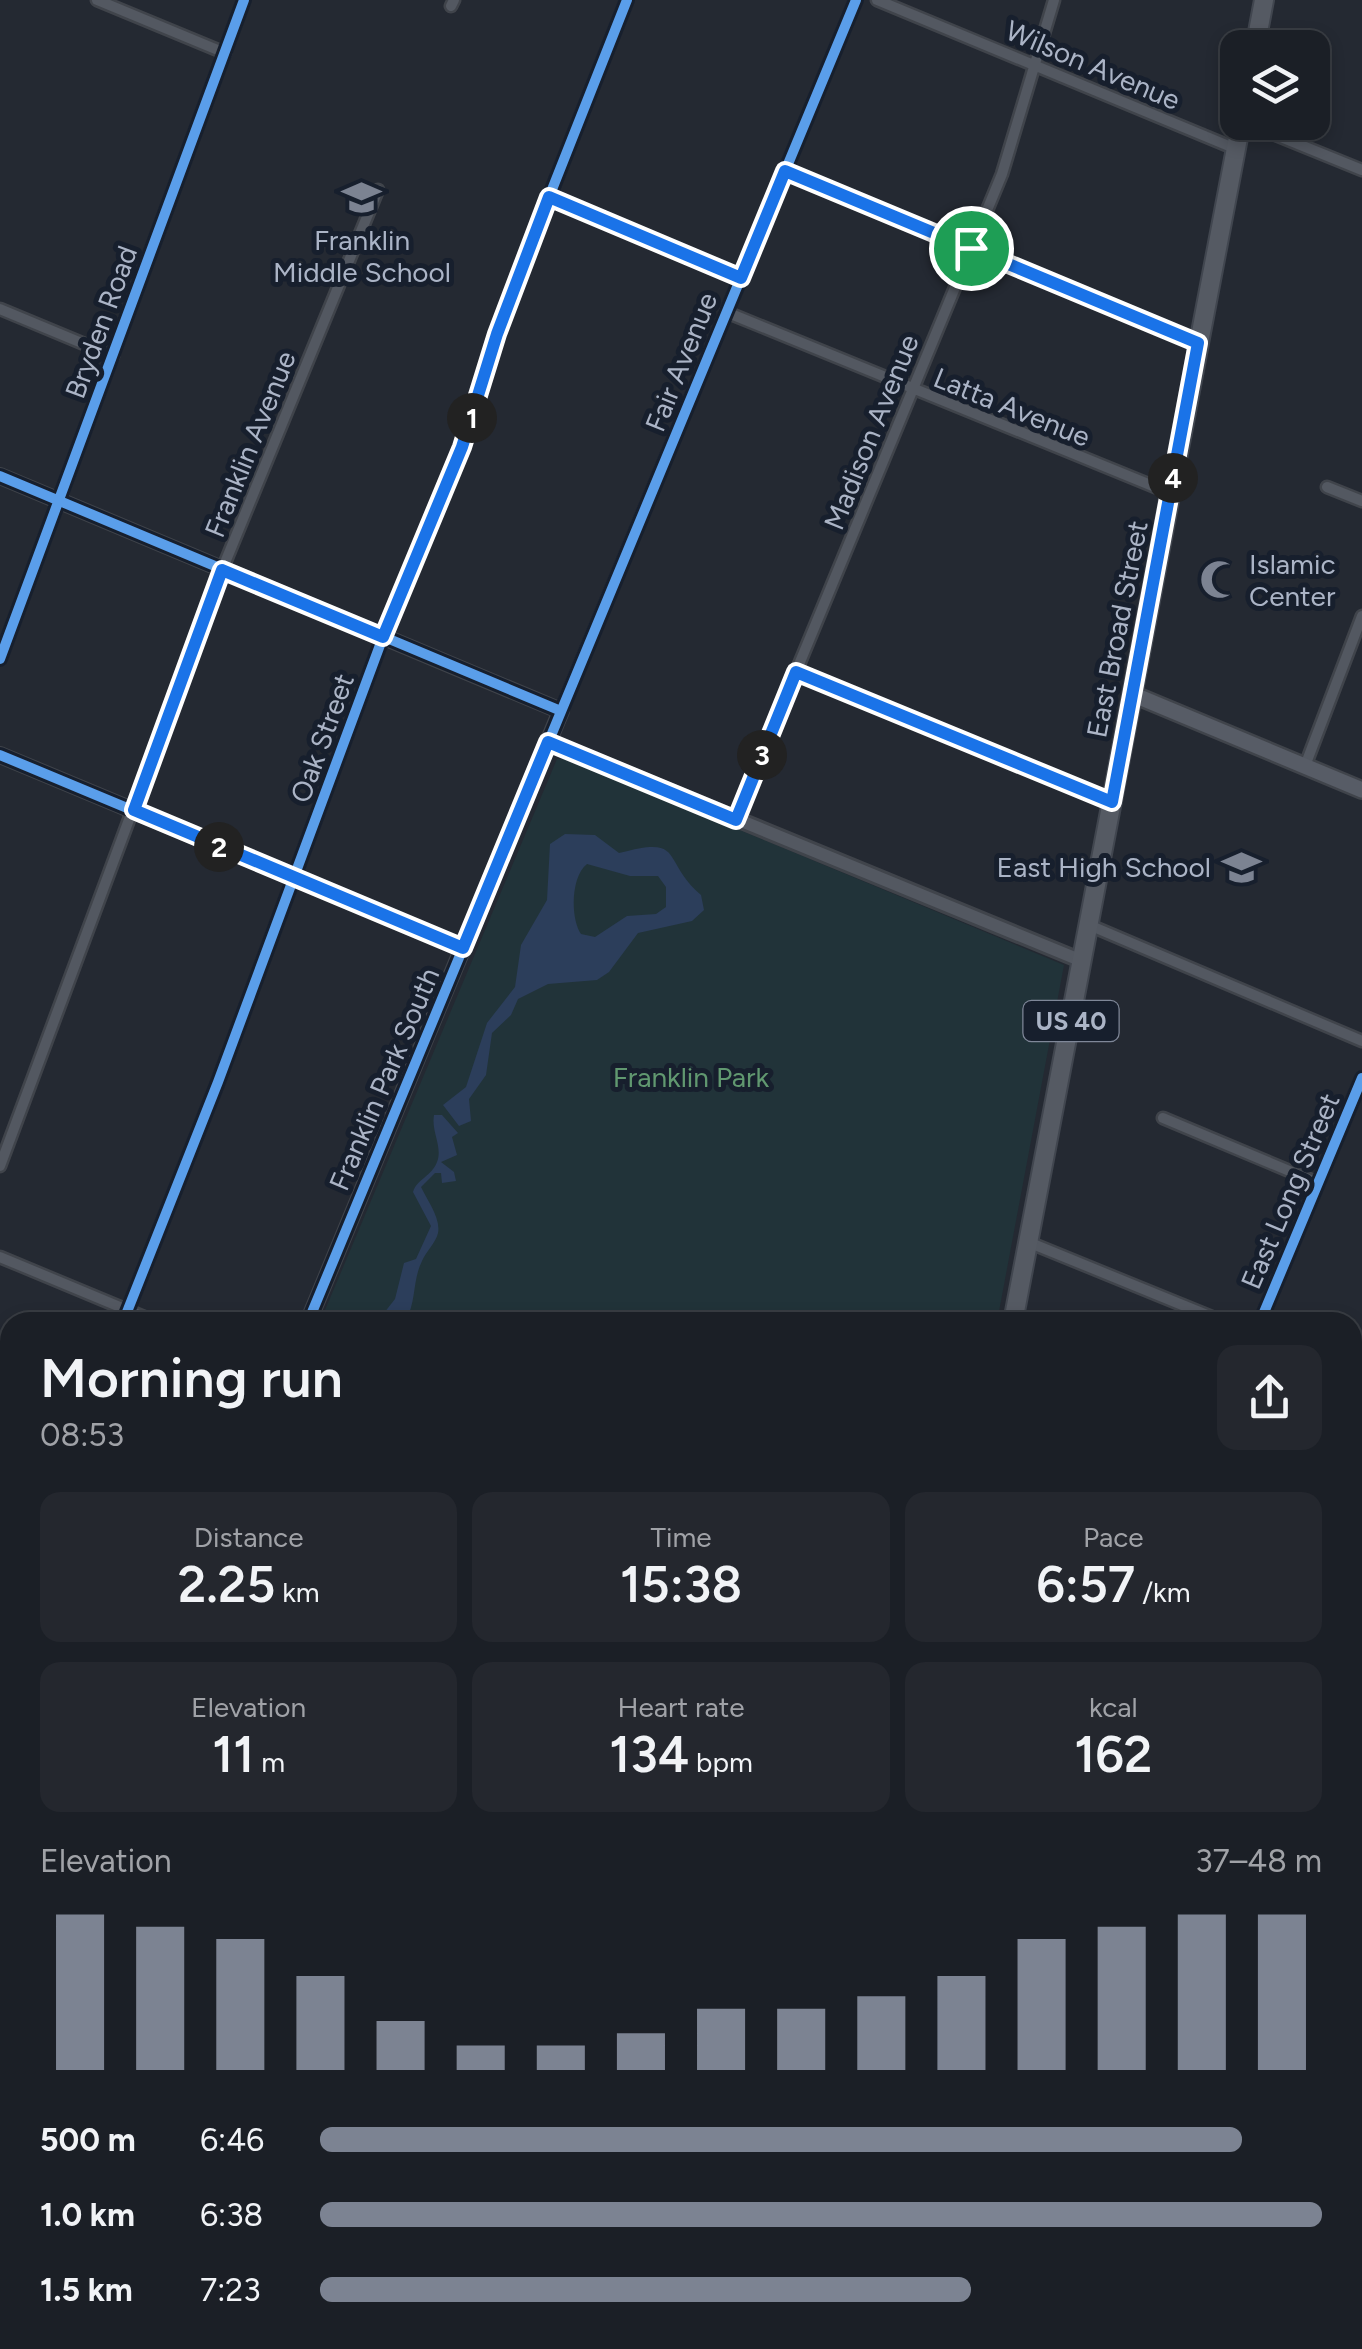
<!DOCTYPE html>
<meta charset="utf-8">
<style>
body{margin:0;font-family:Figtree,sans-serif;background:#24272e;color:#f1f3f6;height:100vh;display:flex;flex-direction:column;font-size:38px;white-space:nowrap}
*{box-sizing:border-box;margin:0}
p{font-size:32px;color:#a0a2a7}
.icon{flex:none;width:55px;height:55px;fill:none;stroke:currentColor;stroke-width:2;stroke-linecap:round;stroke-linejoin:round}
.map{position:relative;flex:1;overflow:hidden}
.drawer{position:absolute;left:0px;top:1312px;width:1362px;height:1038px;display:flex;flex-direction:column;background:#1b1f26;border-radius:30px 30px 0 0;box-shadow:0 5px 15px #0003,0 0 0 2px #393d43}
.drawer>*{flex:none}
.controls{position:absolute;left:1220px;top:30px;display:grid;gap:20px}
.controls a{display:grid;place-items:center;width:110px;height:110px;border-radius:20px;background:#1b1f26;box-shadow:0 5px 15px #0003,0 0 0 2px #393d43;font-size:50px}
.pin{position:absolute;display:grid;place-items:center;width:85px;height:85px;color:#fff;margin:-42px;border:5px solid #fff;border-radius:50%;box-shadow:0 2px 10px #0007}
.km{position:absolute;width:50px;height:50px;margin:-25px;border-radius:50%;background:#222;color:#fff;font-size:28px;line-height:50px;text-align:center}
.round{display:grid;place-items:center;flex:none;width:105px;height:105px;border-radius:20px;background:#24272e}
.summary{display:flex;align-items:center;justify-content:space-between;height:170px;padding:0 40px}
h1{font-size:55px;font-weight:600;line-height:75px}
.figures{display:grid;grid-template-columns:repeat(3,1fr);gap:15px;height:170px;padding:10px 40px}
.figures div{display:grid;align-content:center;border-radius:20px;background:#24272e;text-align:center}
.figures b{font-size:50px;font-weight:600}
.figures small{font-size:28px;font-weight:400}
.figures p{font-size:28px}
.chart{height:280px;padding:20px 40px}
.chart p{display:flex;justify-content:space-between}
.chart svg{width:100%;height:180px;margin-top:10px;stroke:#7c8392;stroke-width:6}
ul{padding:0 40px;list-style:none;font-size:32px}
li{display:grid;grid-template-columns:160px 120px 1fr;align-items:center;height:75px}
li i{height:25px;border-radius:12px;background:#7c8392}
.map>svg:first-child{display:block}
</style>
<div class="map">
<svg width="1362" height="2349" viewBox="0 0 1362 2349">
<rect width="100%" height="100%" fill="#242932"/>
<path fill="#213339" d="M 557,759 L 570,759 L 1064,965 L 997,1322 L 320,1322 Z
M 0,2113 L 10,2114 L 10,2340 L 797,2340 L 795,2349 L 0,2349 Z
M 915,2340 L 961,2340 L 976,2349 L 927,2349 Z"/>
<path fill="#2c3e5b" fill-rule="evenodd" d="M 565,834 L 595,835 L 619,853 C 686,835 660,859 701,895 L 704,910 L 692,921 L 638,933 L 609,972 L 597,980 L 548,984 L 518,999 L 511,1015 L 492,1033 L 486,1075 L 469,1099 L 471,1121 L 459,1126 L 443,1105 L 466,1087 L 487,1023 L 515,987 L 521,945 L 547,900 L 550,844 ZM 587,864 L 630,876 L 658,876 L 666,887 L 666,907 L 656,914 L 627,916 L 595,937 L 581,934 C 570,918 571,876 587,864 Z
M 434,1115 L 442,1115 L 458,1133 L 452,1137 L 457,1155 L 441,1162 L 454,1172 L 456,1181 L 442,1183 L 441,1173 L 435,1173 L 421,1187 C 427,1200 441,1218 438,1233 C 436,1242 426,1252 422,1261 C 412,1281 417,1301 405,1322 L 377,1322 L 395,1299 L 404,1263 L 416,1259 L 431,1226 L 413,1192 C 417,1179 432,1176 437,1162 C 443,1147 431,1132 434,1115 Z
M 10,2276 L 10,2315 L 0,2318 L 0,2280 Z
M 961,2340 L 1050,2340 L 1066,2349 L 976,2349 Z"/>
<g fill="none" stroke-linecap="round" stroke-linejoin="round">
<defs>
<path id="minor" d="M 97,0 L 225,53
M 877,0 L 1236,149
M 451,6 L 454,0
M 1244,122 L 1362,170
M 785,171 L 1198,343
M 549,197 L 741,278
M 0,309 L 113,356
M 726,312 L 1170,493
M 1327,487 L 1362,501
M 0,659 L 244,0
M 797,672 L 1112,802
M 561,711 L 856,0
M 1305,766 L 1362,616
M 735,819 L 1002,174 L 1054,0
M 1089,925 L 1362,1041
M 1163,1118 L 1318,1183
M 0,1166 L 222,570 L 378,190
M 1028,1242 L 1224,1322
M 0,1257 L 156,1322
M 123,1322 L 218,1082 L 383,637 L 462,447 L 519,273 L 627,0
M 1260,1322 L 1362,1078
M 1352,1376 L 1362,1380
M 0,1577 L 10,1581
M 0,1617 L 10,1593
M 1352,1850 L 1362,1854
M 0,1944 L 10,1948
M 0,2064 L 9,2041
M 1352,2212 L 1362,2188
M 1352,2242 L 1362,2249
M 1298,2349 L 1302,2340"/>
<path id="tertiary" d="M 0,476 L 561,711 L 308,1322
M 549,742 L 1082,961
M 0,755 L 463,948
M 9,2041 L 10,2039"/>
<path id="secondary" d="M 1132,694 L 1362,790
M 0,2102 L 10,2103"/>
<path id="primary" d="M 1255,48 L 1264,0
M 1013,1322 L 1241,122
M 1177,2340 L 1189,2349
M 817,2349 L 819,2340"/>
</defs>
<use href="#minor" stroke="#40444b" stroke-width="15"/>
<use href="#tertiary" stroke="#40444b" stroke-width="18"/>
<use href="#secondary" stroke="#40444b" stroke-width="20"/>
<use href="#primary" stroke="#41464f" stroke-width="22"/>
<use href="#minor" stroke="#535861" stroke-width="10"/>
<use href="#tertiary" stroke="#535861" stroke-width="12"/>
<use href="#secondary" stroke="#575c66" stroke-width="15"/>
<use href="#primary" stroke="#555a63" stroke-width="18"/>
<defs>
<path id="rail" d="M 1352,1996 L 1362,1995
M 0,2038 L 10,2040"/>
</defs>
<use href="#rail" stroke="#575c64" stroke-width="6"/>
<use href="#rail" stroke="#171f2d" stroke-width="2.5" stroke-dasharray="8" stroke-linecap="butt"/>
<defs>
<path id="cycleway" d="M 0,476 L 561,711
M 0,659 L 244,0
M 0,755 L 463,948
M 123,1322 L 218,1082 L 383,637 L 462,447 L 519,273 L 627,0
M 308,1322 L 856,0
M 1260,1322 L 1362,1078"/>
</defs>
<use href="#cycleway" stroke="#171f2d" stroke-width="16"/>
<use href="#cycleway" stroke="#5a9eea" stroke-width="10"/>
</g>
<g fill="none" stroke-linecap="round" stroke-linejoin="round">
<defs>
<path id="route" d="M 785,171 L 1198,343 L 1112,802 L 796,672 L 736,820 L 548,742 L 463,948 L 134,810 L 222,570 L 383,637 L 462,447 L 497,334 L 549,197 L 741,278 Z"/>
</defs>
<use href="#route" stroke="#fff" stroke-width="20"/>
<use href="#route" stroke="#1a73e8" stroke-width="12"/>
</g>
<defs>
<symbol id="school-bare" viewBox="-9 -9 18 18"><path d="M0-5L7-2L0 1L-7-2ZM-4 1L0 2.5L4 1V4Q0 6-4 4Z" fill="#7c8392" stroke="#171f2d" stroke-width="2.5" paint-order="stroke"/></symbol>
<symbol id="mosque-bare" viewBox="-9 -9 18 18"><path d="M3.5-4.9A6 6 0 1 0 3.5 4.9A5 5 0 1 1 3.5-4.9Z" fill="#7c8392" stroke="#171f2d" stroke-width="2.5" paint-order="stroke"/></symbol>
</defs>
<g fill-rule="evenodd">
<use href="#school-bare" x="334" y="170" width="55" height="55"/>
<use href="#mosque-bare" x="1192" y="552" width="55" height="55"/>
<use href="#school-bare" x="1214" y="840" width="55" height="55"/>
</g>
<g text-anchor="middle" stroke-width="10" stroke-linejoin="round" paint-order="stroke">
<rect fill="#171f2d" stroke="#7f8798" stroke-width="2.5" x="1023.5" y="1001" width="95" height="40" rx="8"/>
<g font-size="25" font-weight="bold" fill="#abb4c6">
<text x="1071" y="1030">US 40</text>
</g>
<g font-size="28" fill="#abb4c6" stroke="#171f2d">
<text transform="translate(1093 65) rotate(23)" y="10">Wilson Avenue</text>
<text transform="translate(101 322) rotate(-70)" y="10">Bryden Road</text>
<text transform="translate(681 362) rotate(-68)" y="10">Fair Avenue</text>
<text transform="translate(1012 407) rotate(22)" y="10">Latta Avenue</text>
<text transform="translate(871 432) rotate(-68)" y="10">Madison Avenue</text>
<text transform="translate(250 444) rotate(-68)" y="10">Franklin Avenue</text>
<text transform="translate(1117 629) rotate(-79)" y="10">East Broad Street</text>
<text transform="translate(322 738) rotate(-70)" y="10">Oak Street</text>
<text transform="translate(384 1079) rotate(-67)" y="10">Franklin Park South</text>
<text transform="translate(1290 1191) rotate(-67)" y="10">East Long Street</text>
</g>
<g font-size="28" fill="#abb4c6" stroke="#171f2d">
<text x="362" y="250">Franklin<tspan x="362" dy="32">Middle School</tspan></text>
<text x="1249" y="574" text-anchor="start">Islamic<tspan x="1249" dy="32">Center</tspan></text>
<text x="1211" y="877" text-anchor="end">East High School</text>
</g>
<g font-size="28" fill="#619870" stroke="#171f2d">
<text x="691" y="1087">Franklin Park</text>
</g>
</g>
</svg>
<div class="controls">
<a><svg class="icon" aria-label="layers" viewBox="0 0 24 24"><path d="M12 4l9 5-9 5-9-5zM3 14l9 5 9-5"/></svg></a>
</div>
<div class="pin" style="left:971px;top:248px;background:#1e9e55"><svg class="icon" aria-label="arrive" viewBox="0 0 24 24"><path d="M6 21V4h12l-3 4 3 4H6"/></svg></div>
<b class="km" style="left:472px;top:418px">1</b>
<b class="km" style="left:219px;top:847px">2</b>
<b class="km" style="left:762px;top:755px">3</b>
<b class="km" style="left:1173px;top:478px">4</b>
<section class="drawer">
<div class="summary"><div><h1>Morning run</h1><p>08:53</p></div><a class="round"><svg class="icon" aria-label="share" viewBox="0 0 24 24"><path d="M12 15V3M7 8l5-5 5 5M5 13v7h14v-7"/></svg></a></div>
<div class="figures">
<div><p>Distance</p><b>2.25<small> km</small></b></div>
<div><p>Time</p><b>15:38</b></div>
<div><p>Pace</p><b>6:57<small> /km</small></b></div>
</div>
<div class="figures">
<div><p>Elevation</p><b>11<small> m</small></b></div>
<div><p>Heart rate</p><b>134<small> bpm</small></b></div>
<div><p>kcal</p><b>162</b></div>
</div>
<div class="chart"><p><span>Elevation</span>37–48 m</p>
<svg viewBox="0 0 160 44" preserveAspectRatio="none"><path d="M5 44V6M15 44V9M25 44V12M35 44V21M45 44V32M55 44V38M65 44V38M75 44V35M85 44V29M95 44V29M105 44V26M115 44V21M125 44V12M135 44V9M145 44V6M155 44V6"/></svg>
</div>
<ul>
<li><b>500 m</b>6:46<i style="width:92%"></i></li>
<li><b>1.0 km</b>6:38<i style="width:100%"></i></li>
<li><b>1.5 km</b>7:23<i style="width:65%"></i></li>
</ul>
</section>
</div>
